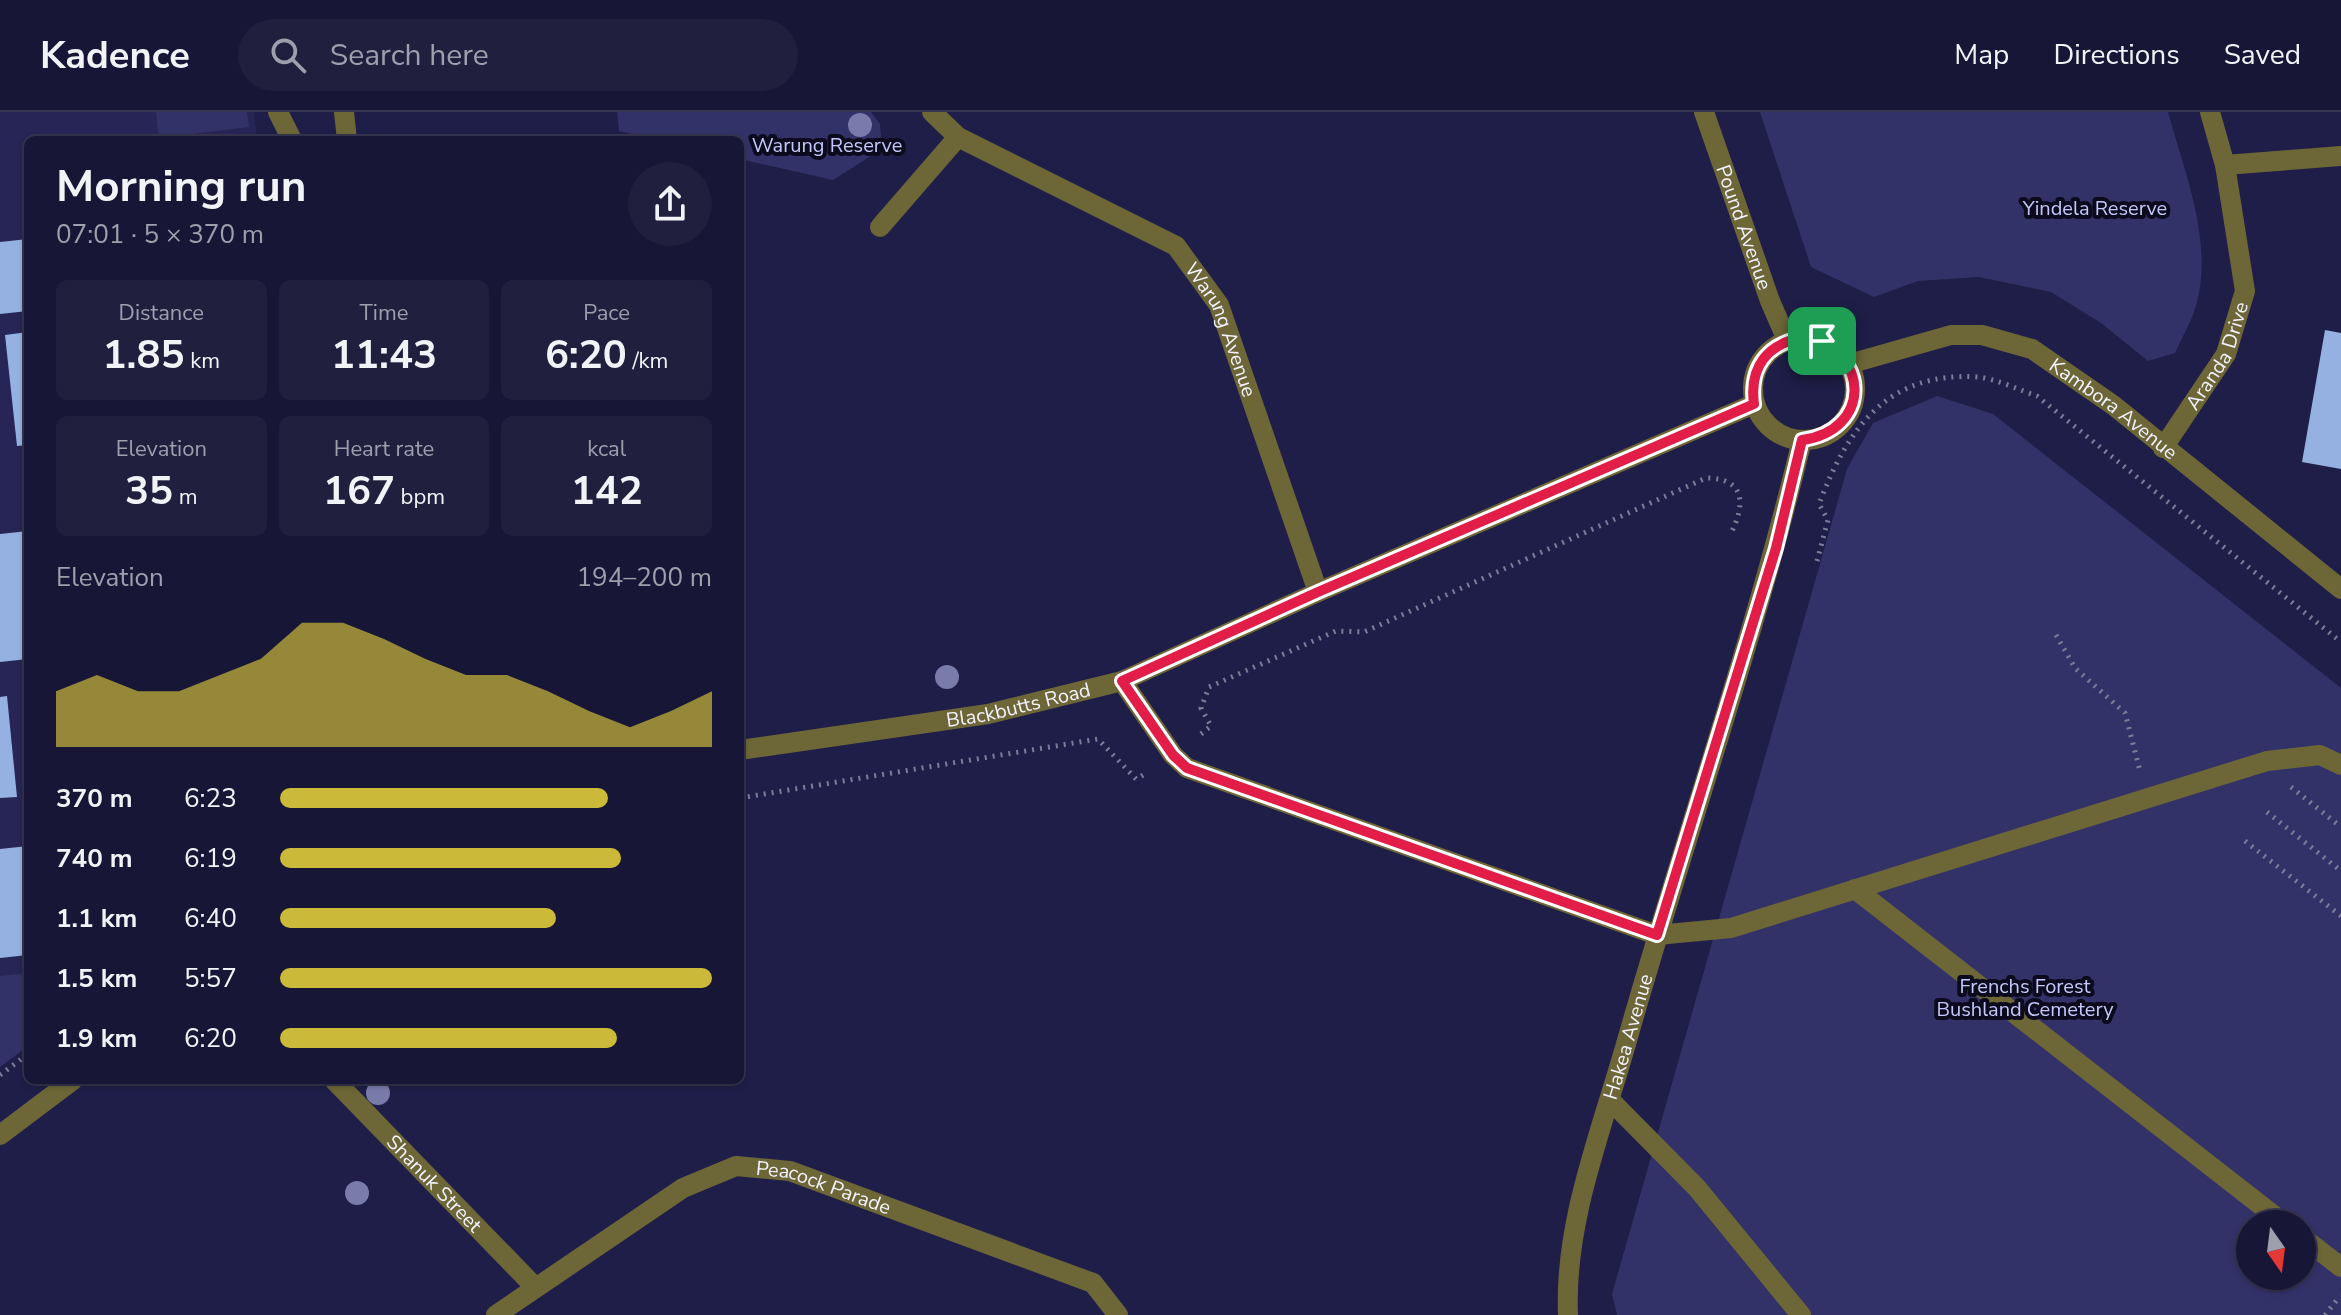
<!DOCTYPE html>
<meta charset="utf-8">
<style>
body{margin:0;font-family:"Nunito Sans",sans-serif;background:#201f3e;color:#f1f3f6;height:100vh;display:flex;flex-direction:column;font-size:30px;white-space:nowrap}
*{box-sizing:border-box;margin:0}
p{font-size:26px;color:#9e9fad}
.icon{flex:none;width:44px;height:44px;fill:none;stroke:currentColor;stroke-width:2;stroke-linecap:round;stroke-linejoin:round}
.map{position:relative;flex:1;overflow:hidden}
.details{position:absolute;left:24px;top:24px;width:720px;height:948px;display:flex;flex-direction:column;background:#171636;border-radius:12px;box-shadow:0 2px 6px #0004,0 0 0 2px #363551}
.details>*{flex:none}
.needle{width:52px;rotate:166deg}
.buttons{position:absolute;left:2236px;top:1098px;display:grid;gap:16px}
.buttons a{display:grid;place-items:center;width:80px;height:80px;border-radius:50%;background:#171636;box-shadow:0 2px 6px #0004,0 0 0 2px #363551;font-size:40px}
.pin{position:absolute;display:grid;place-items:center;width:68px;height:68px;color:#fff;margin:-34px;border-radius:16px;box-shadow:0 4px 12px #0006}
.round{display:grid;place-items:center;flex:none;width:84px;height:84px;border-radius:42px;background:#201f3e}
.overview{display:flex;align-items:center;justify-content:space-between;height:136px;padding:0 32px}
h1{font-size:44px;font-weight:700;line-height:60px}
.metrics{display:grid;grid-template-columns:repeat(3,1fr);gap:12px;height:136px;padding:8px 32px}
.metrics div{display:grid;align-content:center;border-radius:12px;background:#201f3e;text-align:center}
.metrics b{font-size:40px;font-weight:700}
.metrics small{font-size:22px;font-weight:400}
.metrics p{font-size:22px}
.chart{height:224px;padding:16px 32px}
.chart p{display:flex;justify-content:space-between}
.chart svg{width:100%;height:144px;margin-top:8px;fill:#cbb939;opacity:.7}
ul{padding:0 32px;list-style:none;font-size:26px}
li{display:grid;grid-template-columns:128px 96px 1fr;align-items:center;height:60px}
li i{height:20px;border-radius:10px;background:#cbb939}
header{display:flex;align-items:center;gap:48px;box-sizing:border-box;height:112px;padding:0 40px;background:#171636;border-bottom:2px solid #363551}
header strong{font-size:38px}
nav{display:flex;gap:44px;margin-inline-start:auto;font-size:28px}
.search{width:560px;height:72px;background:#201f3e;display:flex;align-items:center;gap:20px;box-sizing:border-box;padding:0 28px;border-radius:44px;color:#9e9fad;font-size:30px}
.map>svg:first-child{display:block}
</style>
<header>
<strong>Kadence</strong>
<div class="search"><svg class="icon" aria-label="search" viewBox="0 0 24 24"><circle cx="10" cy="10" r="6"/><path d="M15 15l6 6"/></svg>Search here</div>
<nav><a>Map</a><a>Directions</a><a>Saved</a></nav>
</header>
<div class="map">
<svg width="2341" height="1203" viewBox="0 0 2341 1203">
<rect width="100%" height="100%" fill="#1f1e48"/>
<path fill="#262556" d="M 0,0 L 254,0 L 257,28 L 28,28 L 28,934 L 0,955 Z"/>
<path fill="#323268" fill-rule="evenodd" d="M 156,0 L 247,0 L 249,15 L 159,26 Z
M 617,0 L 871,0 L 880,12 L 882,37 L 833,68 L 740,47 L 740,28 L 656,28 L 619,19 Z
M 1760,0 L 2168,0 C 2184,59 2213,128 2197,190 C 2193,207 2182,225 2175,241 L 2148,249 L 2101,211 L 2051,180 L 1979,165 L 1918,169 L 1874,185 L 1811,155 Z
M 1937,284 L 1993,302 L 2341,576 L 2341,1203 L 1617,1203 L 1612,1182 L 1847,357 L 1873,311 ZM 2250,1112 L 2302,1112 L 2302,1164 L 2250,1164 Z
M 28,861 L 28,934 L 0,955 L 0,864 Z"/>
<path fill="#95b1e1" d="M 28,127 L 28,199 L 0,202 L 0,130 Z
M 2325,218 L 2341,221 L 2341,357 L 2302,350 Z
M 28,220 L 28,333 L 17,334 L 5,223 Z
M 28,419 L 28,547 L 0,550 L 0,422 Z
M 7,584 L 17,685 L 0,686 L 0,585 Z
M 28,734 L 28,843 L 0,846 L 0,737 Z"/>
<g fill="none" stroke-linecap="round" stroke-linejoin="round">
<path stroke="#7d7d99" stroke-width="5" stroke-dasharray="2 6" stroke-linecap="butt" d="M 1817,449 L 1828,408 L 1819,392 C 1848,316 1887,259 1978,265 C 1997,267 2019,278 2037,284 L 2341,530
M 2056,523 L 2075,556 L 2125,601 L 2140,659
M 1201,622 L 1211,614 L 1201,596 L 1209,575 L 1336,519 L 1364,520 L 1706,366 C 1745,366 1746,392 1731,421
M 2291,675 L 2341,715
M 740,686 L 1098,627 L 1136,667 L 1147,661
M 2267,700 L 2341,759
M 2245,729 L 2341,804
M 0,963 L 28,942
M 2325,1203 L 2340,1184"/>
<g stroke="#6d6637" stroke-width="20">
<path d="M 278,0 L 292,28"/>
<path d="M 344,0 L 347,28"/>
<path id="s1" d="M 932,0 L 958,25 L 1176,134 L 1219,193 L 1318,480"/>
<path id="s2" d="M 1704,0 L 1770,189 L 1787,228"/>
<path d="M 2225,53 L 2341,44"/>
<path d="M 880,115 L 958,25"/>
<circle cx="1804" cy="277" r="51"/>
<path id="s3" d="M 1849,252 L 1951,223 L 1982,223 L 2032,237 L 2113,293 L 2341,477"/>
<path id="s4" d="M 2163,336 L 2226,242 L 2245,179 L 2225,53 L 2210,0"/>
<path d="M 1122,569 L 1173,643 L 1187,656 L 1657,823 L 1731,816 L 2267,649 L 2320,643 L 2341,653"/>
<path id="s5" d="M 740,638 L 988,602 L 1122,569 L 1318,480 L 1754,292"/>
<path d="M 1855,777 L 2285,1112"/>
<path id="s6" d="M 334,968 L 534,1174"/>
<path d="M 1610,988 L 1697,1076 L 1801,1203"/>
<path d="M 0,1023 L 73,968"/>
<path d="M 2302,1125 L 2341,1155"/>
<path id="s7" d="M 496,1203 L 683,1076 L 736,1054 L 790,1059 L 1093,1171 L 1118,1203"/>
<path id="s8" d="M 1568,1203 C 1564,1111 1601,1020 1626,932 C 1683,730 1753,532 1802,328"/>
</g>
</g>
<g fill="#797baa">
<circle cx="860" cy="13" r="12"/>
<circle cx="947" cy="565" r="12"/>
<circle cx="378" cy="981" r="12"/>
<circle cx="357" cy="1081" r="12"/>
</g>
<g fill="none" stroke-linecap="round" stroke-linejoin="round">
<defs>
<path id="route" d="M 1805,225 C 1872,240 1871,319 1802,328 L 1776,436 L 1657,823 L 1187,656 L 1173,643 L 1122,569 L 1318,480 L 1754,292 C 1749,254 1768,231 1805,225 Z"/>
</defs>
<use href="#route" stroke="#fff" stroke-width="16"/>
<use href="#route" stroke="#e11d48" stroke-width="10"/>
</g>
<g text-anchor="middle" stroke-width="8" stroke-linejoin="round" paint-order="stroke">
<g font-size="20" fill="#c3c7fa" stroke="#0b0b1d">
<text x="827" y="40">Warung Reserve</text>
<text x="2095" y="103">Yindela Reserve</text>
<text x="2025" y="881">Frenchs Forest<tspan x="2025" dy="23">Bushland Cemetery</tspan></text>
</g>
<g font-size="20" fill="#f2f3fe" stroke="#0b0b1d">
<text dy="7" stroke="none"><textPath href="#s2" startOffset="122">Pound Avenue</textPath></text>
<text dy="7" stroke="none"><textPath href="#s1" startOffset="376">Warung Avenue</textPath></text>
<text dy="7" stroke="none"><textPath href="#s4" startOffset="108">Aranda Drive</textPath></text>
<text dy="7" stroke="none"><textPath href="#s3" startOffset="290">Kambora Avenue</textPath></text>
<text dy="7" stroke="none"><textPath href="#s5" startOffset="282">Blackbutts Road</textPath></text>
<text dy="7" stroke="none"><textPath href="#s8" startOffset="286">Hakea Avenue</textPath></text>
<text dy="7" stroke="none"><textPath href="#s6" startOffset="144">Shanuk Street</textPath></text>
<text dy="7" stroke="none"><textPath href="#s7" startOffset="374">Peacock Parade</textPath></text>
</g>
</g>
</svg>
<div class="buttons">
<a><svg class="needle" viewBox="-14 -14 28 28"><path d="M0-13l5 13h-10z" fill="#e53935"/><path d="M0 13l5-13h-10z" fill="#9e9fad"/></svg></a>
</div>
<div class="pin" style="left:1822px;top:229px;background:#1e9e55"><svg class="icon" aria-label="arrive" viewBox="0 0 24 24"><path d="M6 21V4h12l-3 4 3 4H6"/></svg></div>
<section class="details">
<div class="overview"><div><h1>Morning run</h1><p>07:01 · 5 × 370 m</p></div><a class="round"><svg class="icon" aria-label="share" viewBox="0 0 24 24"><path d="M12 15V3M7 8l5-5 5 5M5 13v7h14v-7"/></svg></a></div>
<div class="metrics">
<div><p>Distance</p><b>1.85<small> km</small></b></div>
<div><p>Time</p><b>11:43</b></div>
<div><p>Pace</p><b>6:20<small> /km</small></b></div>
</div>
<div class="metrics">
<div><p>Elevation</p><b>35<small> m</small></b></div>
<div><p>Heart rate</p><b>167<small> bpm</small></b></div>
<div><p>kcal</p><b>142</b></div>
</div>
<div class="chart"><p><span>Elevation</span>194–200 m</p>
<svg viewBox="0 0 160 44" preserveAspectRatio="none"><path d="M0 44V27L10 22L20 27L30 27L40 22L50 17L60 6L70 6L80 11L90 17L100 22L110 22L120 27L130 33L140 38L150 33L160 27V44z"/></svg>
</div>
<ul>
<li><b>370 m</b>6:23<i style="width:76%"></i></li>
<li><b>740 m</b>6:19<i style="width:79%"></i></li>
<li><b>1.1 km</b>6:40<i style="width:64%"></i></li>
<li><b>1.5 km</b>5:57<i style="width:100%"></i></li>
<li><b>1.9 km</b>6:20<i style="width:78%"></i></li>
</ul>
</section>
</div>
